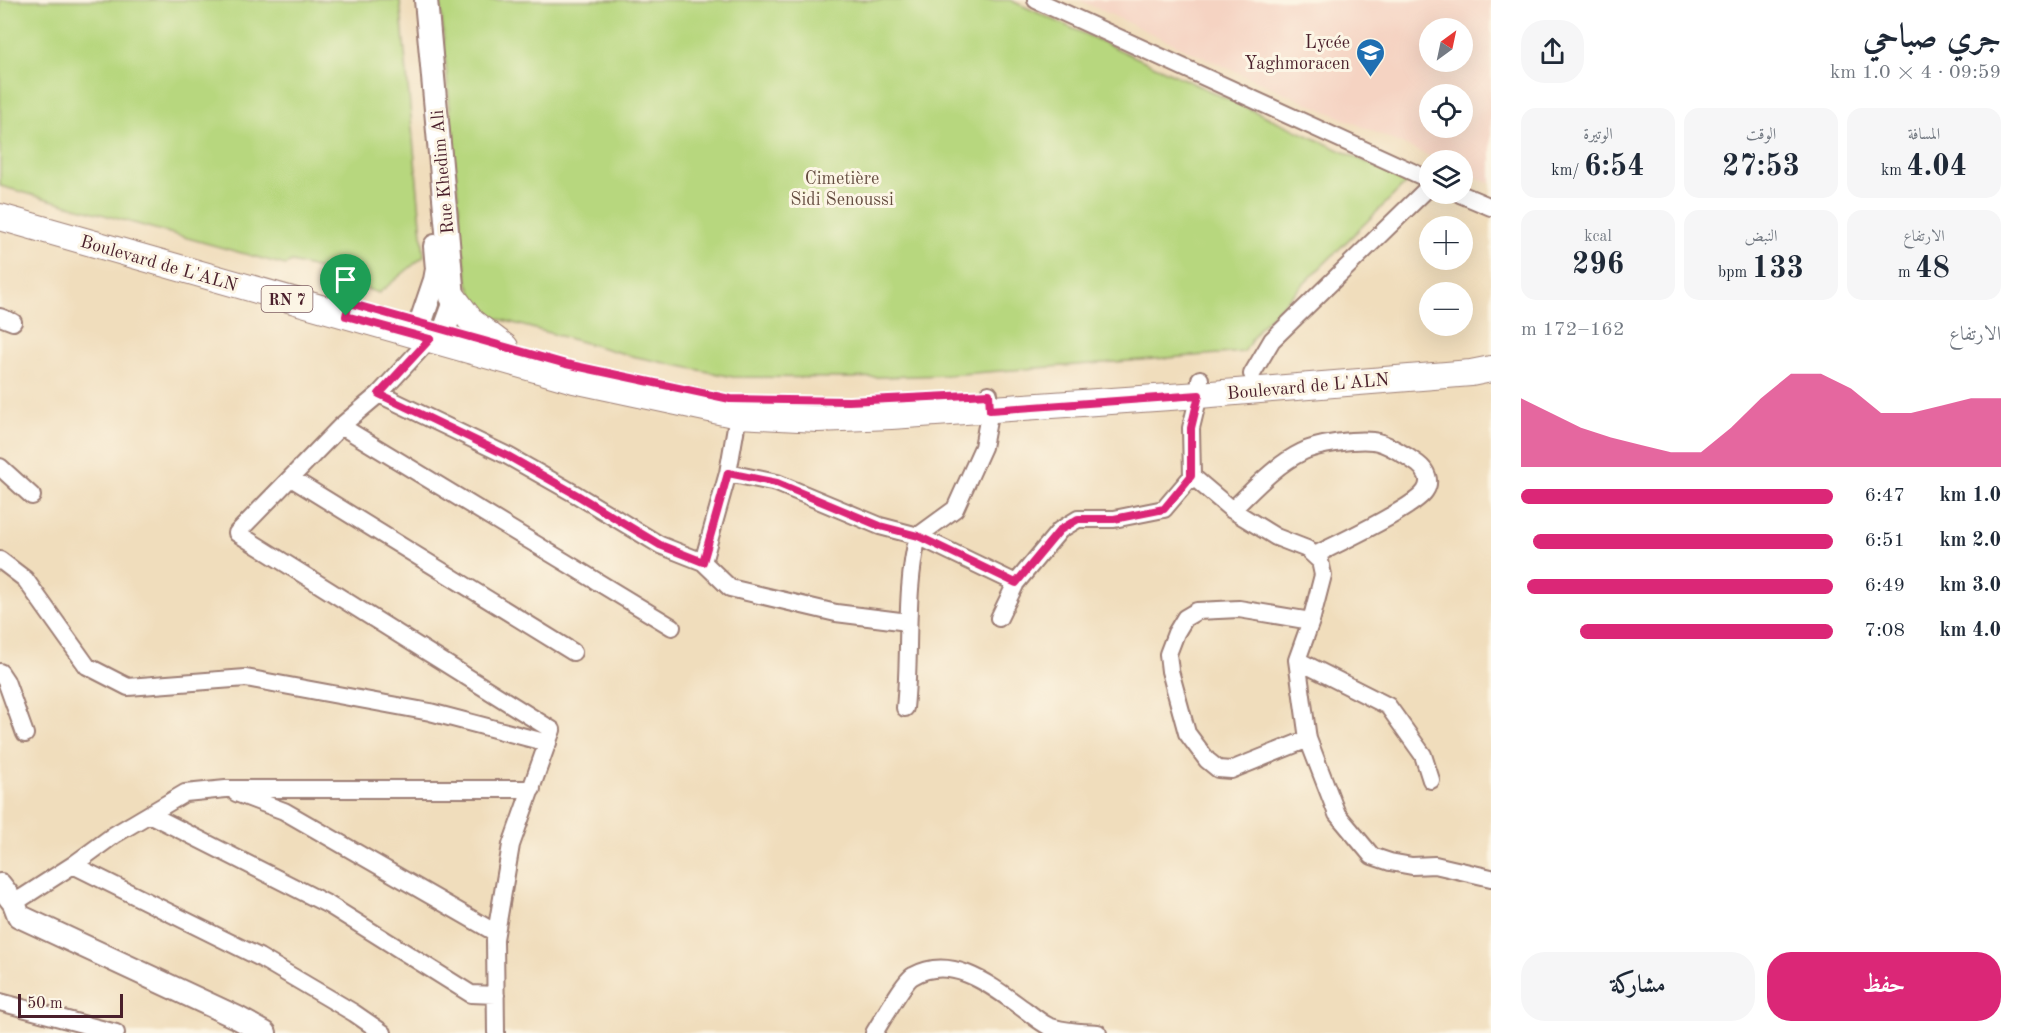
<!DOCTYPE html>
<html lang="ar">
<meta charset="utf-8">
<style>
body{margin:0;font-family:"Old Standard TT",Amiri,serif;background:#f6f6f7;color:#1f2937;direction:rtl;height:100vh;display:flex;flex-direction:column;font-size:22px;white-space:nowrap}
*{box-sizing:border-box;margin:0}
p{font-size:20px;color:#747a83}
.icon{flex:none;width:33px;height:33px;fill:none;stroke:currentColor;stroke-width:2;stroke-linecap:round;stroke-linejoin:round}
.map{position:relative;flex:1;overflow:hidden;direction:ltr}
.details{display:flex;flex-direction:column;background:#fff;width:540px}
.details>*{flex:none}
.needle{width:39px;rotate:33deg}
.controls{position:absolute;left:1419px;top:18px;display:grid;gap:12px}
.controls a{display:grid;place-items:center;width:54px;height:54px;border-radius:50%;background:#fff;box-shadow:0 6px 24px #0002;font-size:30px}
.scale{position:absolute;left:18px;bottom:15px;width:105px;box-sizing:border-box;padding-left:6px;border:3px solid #4a1f2b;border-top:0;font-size:16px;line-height:21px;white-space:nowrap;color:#4a1f2b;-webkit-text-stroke:4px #fcf5e5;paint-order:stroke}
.pin{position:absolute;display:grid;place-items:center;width:51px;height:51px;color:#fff;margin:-62px -26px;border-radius:50% 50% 50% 0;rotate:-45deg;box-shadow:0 0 6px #0007}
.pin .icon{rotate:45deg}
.round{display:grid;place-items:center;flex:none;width:63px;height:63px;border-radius:24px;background:#f6f6f7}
.overview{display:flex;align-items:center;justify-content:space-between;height:102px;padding:0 30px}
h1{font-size:33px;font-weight:600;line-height:45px}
.figures{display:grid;grid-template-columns:repeat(3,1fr);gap:9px;height:102px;padding:6px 30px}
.figures div{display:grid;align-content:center;border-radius:15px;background:#f6f6f7;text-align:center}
.figures b{font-size:30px;font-weight:600}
.figures small{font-size:16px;font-weight:400}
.figures p{font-size:16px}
.chart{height:168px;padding:12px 30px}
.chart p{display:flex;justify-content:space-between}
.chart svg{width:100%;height:108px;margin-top:6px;fill:#db2777;opacity:.7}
.button{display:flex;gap:12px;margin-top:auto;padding:12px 30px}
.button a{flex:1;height:69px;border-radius:24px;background:#db2777;color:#fff;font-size:24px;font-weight:600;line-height:69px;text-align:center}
.button a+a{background:#f6f6f7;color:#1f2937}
ul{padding:0 30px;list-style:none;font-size:20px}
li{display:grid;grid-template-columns:96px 72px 1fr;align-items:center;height:45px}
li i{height:15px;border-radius:8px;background:#db2777}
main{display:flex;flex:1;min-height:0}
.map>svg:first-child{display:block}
</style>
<main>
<section class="details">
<div class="overview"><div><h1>جري صباحي</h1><p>09:59 · 4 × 1.0 km</p></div><a class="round"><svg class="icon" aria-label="share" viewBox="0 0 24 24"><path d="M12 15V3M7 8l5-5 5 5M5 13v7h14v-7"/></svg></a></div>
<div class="figures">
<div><p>المسافة</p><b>4.04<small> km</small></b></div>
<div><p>الوقت</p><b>27:53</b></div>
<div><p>الوتيرة</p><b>6:54<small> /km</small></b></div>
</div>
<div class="figures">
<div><p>الارتفاع</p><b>48<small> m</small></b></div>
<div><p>النبض</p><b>133<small> bpm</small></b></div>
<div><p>kcal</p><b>296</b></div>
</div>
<div class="chart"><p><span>الارتفاع</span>162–172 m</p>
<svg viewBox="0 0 160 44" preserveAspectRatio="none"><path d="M0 44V16L10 22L20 28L30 32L40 35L50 38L60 38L70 28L80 16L90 6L100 6L110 12L120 22L130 22L140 19L150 16L160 16V44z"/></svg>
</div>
<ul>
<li><b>1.0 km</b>6:47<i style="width:100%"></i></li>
<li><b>2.0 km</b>6:51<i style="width:96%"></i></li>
<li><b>3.0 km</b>6:49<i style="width:98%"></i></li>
<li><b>4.0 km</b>7:08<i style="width:81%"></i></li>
</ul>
<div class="button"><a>حفظ</a><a>مشاركة</a></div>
</section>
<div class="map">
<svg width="1491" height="1033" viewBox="0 0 1491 1033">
<rect width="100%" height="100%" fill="#fcf5e5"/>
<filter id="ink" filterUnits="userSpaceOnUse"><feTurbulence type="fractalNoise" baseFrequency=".0167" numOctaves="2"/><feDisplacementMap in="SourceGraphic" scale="12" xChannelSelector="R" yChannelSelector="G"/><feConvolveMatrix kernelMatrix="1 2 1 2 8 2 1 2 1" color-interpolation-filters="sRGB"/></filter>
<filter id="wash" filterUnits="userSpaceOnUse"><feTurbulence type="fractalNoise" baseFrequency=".008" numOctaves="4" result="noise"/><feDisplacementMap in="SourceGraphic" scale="24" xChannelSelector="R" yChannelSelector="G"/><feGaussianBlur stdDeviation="1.35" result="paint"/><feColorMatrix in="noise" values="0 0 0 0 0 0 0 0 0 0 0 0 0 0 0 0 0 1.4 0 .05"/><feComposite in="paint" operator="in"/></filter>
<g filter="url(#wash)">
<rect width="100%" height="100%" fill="#f0ddbc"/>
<path fill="#f5d3c2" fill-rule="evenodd" d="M 1079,0 L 1491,0 L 1491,184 L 1463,171 L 1462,160 L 1438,160 L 1198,55 ZM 1430,28 L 1462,28 L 1462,62 L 1430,62 ZM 1430,94 L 1462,94 L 1462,128 L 1430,128 Z"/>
<path fill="#b7d77e" stroke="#807b54" stroke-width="1.5" d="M 0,0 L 400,0 L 424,256 L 379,293 L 337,279 L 331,272 L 292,262 L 285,265 L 0,186 Z
M 440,0 L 1010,0 L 1408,181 L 1258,329 L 1244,352 L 948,375 L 847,378 L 733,377 L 632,356 L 492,317 L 478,305 L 468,284 L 462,243 Z"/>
</g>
<g filter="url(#ink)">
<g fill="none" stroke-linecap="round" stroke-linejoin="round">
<defs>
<path id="street" d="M 1036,0 L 1430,180
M 1460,194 L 1491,207
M 0,317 L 13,322
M 430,339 L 379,394 L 341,426 L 237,533 L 552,730 L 511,845 L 495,939 L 496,1033
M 1252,374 L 1272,340 L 1430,186
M 1200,379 L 1199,395 L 1191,428 L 1192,476 L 1232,510 L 1276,537 L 1307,549 L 1320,561 L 1323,575 L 1311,621 L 1297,660 L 1308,739 L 1337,814 L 1372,856 L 1390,862 L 1412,866 L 1435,865 L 1491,878
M 379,394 L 508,456 L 577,495 L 660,545 L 703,562 L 730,588 L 836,613 L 908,622
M 341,426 L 672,627
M 0,467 L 32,496
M 728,473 L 777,483 L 880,526 L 918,536 L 955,509 L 983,447 L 990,410 L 989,394
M 291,478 L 573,652
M 1232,510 C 1253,490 1275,465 1302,452 C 1317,444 1356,439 1373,441 C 1385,442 1407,456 1418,464 C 1426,470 1432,481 1425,491 C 1414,508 1337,544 1315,555
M 0,560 L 25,579 L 87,666 L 128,687 L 246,678 L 430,712 L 548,743
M 703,562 L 728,473 L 738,415
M 999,618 L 1016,583
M 1297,660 L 1388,706 L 1423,755 L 1431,780
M 0,672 L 6,681 L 25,734
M 905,708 C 911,651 904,592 918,536 L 1016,583 L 1060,530 L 1078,519 L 1114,519 L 1164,509 L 1192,476
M 1308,739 L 1231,770 L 1218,769 L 1207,760 L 1187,733 L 1170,671 L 1168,654 L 1176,633 L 1185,618 L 1197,611 L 1239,609 L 1311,621
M 236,793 L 284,811 L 496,933
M 151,815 L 329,905 L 471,994 L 496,995
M 73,865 L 259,957 L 354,1013 L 383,1033
M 14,903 L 73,865 L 114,835 L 185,793 L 226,789 L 532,789
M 0,1002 L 116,1033
M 874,1033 C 881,1022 905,980 913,976 C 953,953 994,988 1025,1010 C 1032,1015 1040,1022 1048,1026 C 1063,1032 1081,1032 1098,1033"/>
<path id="secondary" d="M 426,0 L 453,297 L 453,307 L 440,342
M 416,336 L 435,280 L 437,269 L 435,246
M 0,885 L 14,903 L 19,916 L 238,1018 L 265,1033"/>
<path id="primary" d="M 0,217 L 574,380 L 738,415 L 818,419 L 891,416 L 1199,395 L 1471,373 L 1491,369
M 453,297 L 472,322 L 505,347"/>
</defs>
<use href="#street" stroke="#9d7e74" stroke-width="20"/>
<use href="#secondary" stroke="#9d7e74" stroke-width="26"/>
<use href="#primary" stroke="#9d7e74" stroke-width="28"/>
<use href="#street" stroke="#fff" stroke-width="16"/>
<use href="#secondary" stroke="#fff" stroke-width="22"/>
<use href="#primary" stroke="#fff" stroke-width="26"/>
</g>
</g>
<g fill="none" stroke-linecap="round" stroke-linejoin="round" filter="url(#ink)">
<defs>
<path id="route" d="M 349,303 L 566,364 L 730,399 L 849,401 L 989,394 L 990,410 L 1199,395 L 1191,428 L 1191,476 L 1164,509 L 1114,519 L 1078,519 L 1060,530 L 1016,583 L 918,536 L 880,526 L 777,483 L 728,473 L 703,562 L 660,545 L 577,495 L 508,456 L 379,394 L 430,339 L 346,316 Z"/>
</defs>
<use href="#route" stroke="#fff" stroke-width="12"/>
<use href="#route" stroke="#db2777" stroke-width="8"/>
</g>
<defs>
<symbol id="school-pin" viewBox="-11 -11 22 30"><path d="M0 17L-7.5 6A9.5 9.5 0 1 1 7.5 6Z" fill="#1f6fb2" stroke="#fcf5e5"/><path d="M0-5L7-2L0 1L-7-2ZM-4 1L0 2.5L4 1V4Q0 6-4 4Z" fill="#fff"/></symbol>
</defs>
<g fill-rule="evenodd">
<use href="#school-pin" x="1354" y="36" width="33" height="45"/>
</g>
<g text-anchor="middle" stroke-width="6" stroke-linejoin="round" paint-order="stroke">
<rect fill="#fcf5e5" stroke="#7f5f63" stroke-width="1.5" x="261.5" y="286" width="51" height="26" rx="4.5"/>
<g font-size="16" font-weight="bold" fill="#4a1f2b">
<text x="287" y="305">RN 7</text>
</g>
<g font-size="18" fill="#4a1f2b" stroke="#fcf5e5" text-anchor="end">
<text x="1350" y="48">Lycée<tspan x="1350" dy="21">Yaghmoracen</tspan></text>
</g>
<g font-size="18" fill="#4a1f2b" stroke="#fcf5e5">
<text transform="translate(442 172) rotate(-95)" y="6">Rue Khedim Ali</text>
<text transform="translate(159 263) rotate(16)" y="6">Boulevard de L'ALN</text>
<text transform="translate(1308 386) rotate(-5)" y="6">Boulevard de L'ALN</text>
</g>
<g font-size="18" fill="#654d40" stroke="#fcf5e5">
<text x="842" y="184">Cimetière<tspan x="842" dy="21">Sidi Senoussi</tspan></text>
</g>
</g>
</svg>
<div class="controls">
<a><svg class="needle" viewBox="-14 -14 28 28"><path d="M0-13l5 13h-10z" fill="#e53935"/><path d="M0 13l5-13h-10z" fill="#747a83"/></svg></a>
<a><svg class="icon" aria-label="locate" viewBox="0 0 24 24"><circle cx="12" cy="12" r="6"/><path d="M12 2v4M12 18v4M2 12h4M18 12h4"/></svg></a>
<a><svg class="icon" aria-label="layers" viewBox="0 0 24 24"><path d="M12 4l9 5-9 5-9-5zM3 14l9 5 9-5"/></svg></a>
<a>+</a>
<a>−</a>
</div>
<div class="scale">50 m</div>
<div class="pin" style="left:346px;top:316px;background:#1e9e55"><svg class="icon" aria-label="arrive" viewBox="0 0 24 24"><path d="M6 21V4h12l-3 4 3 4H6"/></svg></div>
</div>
</main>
